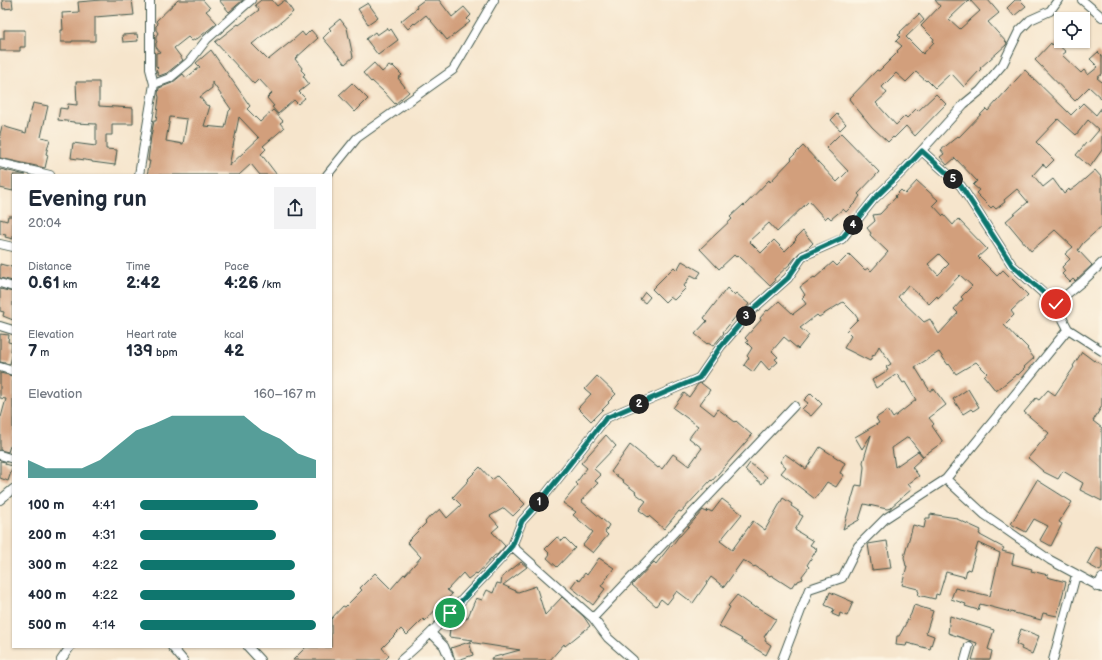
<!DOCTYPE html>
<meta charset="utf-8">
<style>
body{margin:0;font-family:"Balsamiq Sans",sans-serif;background:#f2f2f3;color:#1f2937;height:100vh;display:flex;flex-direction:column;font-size:15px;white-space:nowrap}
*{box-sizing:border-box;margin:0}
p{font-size:13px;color:#747a83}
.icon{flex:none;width:22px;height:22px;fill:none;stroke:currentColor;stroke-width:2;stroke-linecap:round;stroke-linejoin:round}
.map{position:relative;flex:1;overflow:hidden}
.details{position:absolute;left:12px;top:174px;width:320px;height:474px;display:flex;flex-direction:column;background:#fff;border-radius:0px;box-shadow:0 1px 3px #0004}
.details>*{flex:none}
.buttons{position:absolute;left:1054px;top:12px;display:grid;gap:8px}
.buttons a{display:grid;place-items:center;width:36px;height:36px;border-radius:0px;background:#fff;box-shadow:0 1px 3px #0004;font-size:20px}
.pin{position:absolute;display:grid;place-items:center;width:34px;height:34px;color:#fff;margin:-17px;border:2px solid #fff;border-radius:50%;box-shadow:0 1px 4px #0007}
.km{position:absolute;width:20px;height:20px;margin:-10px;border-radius:50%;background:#222;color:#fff;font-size:11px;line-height:20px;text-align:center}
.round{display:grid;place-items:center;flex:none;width:42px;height:42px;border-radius:0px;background:#f2f2f3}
.summary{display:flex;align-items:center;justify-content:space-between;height:68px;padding:0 16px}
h1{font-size:22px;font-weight:800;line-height:30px}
.metrics{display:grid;grid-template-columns:repeat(3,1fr);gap:6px;height:68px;padding:4px 16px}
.metrics div{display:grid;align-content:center}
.metrics b{font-size:17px;font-weight:800}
.metrics small{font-size:11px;font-weight:400}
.metrics p{font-size:11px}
.chart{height:112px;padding:8px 16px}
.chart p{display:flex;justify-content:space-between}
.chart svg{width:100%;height:72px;margin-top:4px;fill:#0f766e;opacity:.7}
ul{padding:0 16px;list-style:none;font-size:13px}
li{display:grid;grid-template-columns:64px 48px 1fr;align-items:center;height:30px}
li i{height:10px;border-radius:5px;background:#0f766e}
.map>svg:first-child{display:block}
</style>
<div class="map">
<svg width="1102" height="660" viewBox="0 0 1102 660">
<rect width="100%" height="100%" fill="#fcf5e5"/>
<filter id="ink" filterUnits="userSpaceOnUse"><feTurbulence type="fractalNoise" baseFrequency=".025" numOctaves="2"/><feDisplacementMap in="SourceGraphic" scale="8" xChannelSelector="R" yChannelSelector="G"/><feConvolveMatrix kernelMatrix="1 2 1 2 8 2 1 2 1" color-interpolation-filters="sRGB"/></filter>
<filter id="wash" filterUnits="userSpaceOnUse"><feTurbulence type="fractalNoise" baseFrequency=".012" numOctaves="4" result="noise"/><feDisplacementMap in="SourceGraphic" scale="16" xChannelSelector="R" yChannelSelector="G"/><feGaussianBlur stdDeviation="0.9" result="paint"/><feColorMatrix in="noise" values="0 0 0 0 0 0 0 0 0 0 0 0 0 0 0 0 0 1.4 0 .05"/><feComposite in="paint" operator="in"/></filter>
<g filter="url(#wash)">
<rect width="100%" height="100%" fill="#f6e5cc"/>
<g id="blocks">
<path fill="#d29f7b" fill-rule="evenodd" d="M 2,0 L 12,0 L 13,8 L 3,9 Z
M 101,0 L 132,0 L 134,15 L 121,16 L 119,15 L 95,17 L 95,41 L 72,41 L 72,42 L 61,42 L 61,30 L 63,30 L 62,13 L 79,12 L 78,2 Z
M 178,0 L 203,0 L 210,8 L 206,11 L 217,23 L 197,39 L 197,38 L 192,41 L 188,37 L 174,48 L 183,60 L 167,73 L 159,76 L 156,70 L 158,68 L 156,66 L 156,53 L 160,52 L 156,47 L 156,43 L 157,42 L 156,40 L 156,36 L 158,33 L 156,30 L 156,26 L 158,24 L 156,21 Z
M 219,0 L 243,0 L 229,12 Z
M 261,0 L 272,0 L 277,6 L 285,0 L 293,12 L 276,26 L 276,25 L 252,44 L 268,60 L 293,40 L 302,32 L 305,36 L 311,30 L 318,38 L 295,59 L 302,68 L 301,70 L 305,74 L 303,76 L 309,84 L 299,92 L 305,98 L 298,104 L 294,100 L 278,114 L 272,107 L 274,106 L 267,98 L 272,93 L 259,79 L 254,84 L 215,42 L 238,24 L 239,25 L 259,10 L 255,5 Z
M 424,0 L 439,0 L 452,17 L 464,7 L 471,15 L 467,19 L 470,22 L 447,40 L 426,15 L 415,24 L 414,23 L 408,29 L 401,21 L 417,8 L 416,6 Z
M 935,0 L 969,0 L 949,19 L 960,29 L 980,11 L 970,0 L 988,0 L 999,13 L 988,22 L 1007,43 L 1006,45 L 980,68 L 981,69 L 964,87 L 951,73 L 935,88 L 927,80 L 926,81 L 916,72 L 906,82 L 896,73 L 882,87 L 887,93 L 876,103 L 896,125 L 905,116 L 907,118 L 916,109 L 918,111 L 936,94 L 946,104 L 915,136 L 906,126 L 894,138 L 893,137 L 888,142 L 872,127 L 849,99 L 877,70 L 879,71 L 898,52 L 897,51 L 902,46 L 896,41 L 900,37 L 898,35 L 901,33 L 900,32 L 919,14 L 924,20 L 906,37 L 923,54 L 934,42 L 933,41 L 934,39 L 921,26 L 940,6 Z
M 1015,0 L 1020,0 L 1026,6 L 1014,16 L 1007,8 Z
M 368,3 L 378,17 L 368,24 L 358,9 Z
M 340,19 L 347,28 L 353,57 L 345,64 L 323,38 L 331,30 L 329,28 Z
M 387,28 L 389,31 L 391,29 L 398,40 L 378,55 L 366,39 L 375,32 L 377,35 Z
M 4,30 L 25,30 L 25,47 L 20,47 L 20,51 L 0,51 L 0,39 L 4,39 Z
M 137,34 L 138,41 L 123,42 L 122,35 Z
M 1055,42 L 1066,52 L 1062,55 L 1081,73 L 1084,70 L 1088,75 L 1098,67 L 1090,59 L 1098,52 L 1102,56 L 1102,74 L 1097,78 L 1102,82 L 1102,99 L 1089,87 L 1075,101 L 1035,60 L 1051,43 L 1052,45 Z
M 211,50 L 250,106 L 247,109 L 260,122 L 273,110 L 283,121 L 280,123 L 284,128 L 263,146 L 266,149 L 261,154 L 277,175 L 260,175 L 251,164 L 239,175 L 147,175 L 150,161 L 148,161 L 151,136 L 154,121 L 156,121 L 159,97 L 158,94 L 159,88 L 172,83 L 183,74 L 186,78 L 200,67 L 196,63 ZM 212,82 L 231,109 L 229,111 L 225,128 L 204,126 L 210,106 L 206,105 L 200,97 L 212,88 ZM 170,117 L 187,119 L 183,144 L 166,141 ZM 239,117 L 259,138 L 229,166 Z
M 374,63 L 382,72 L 389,66 L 392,68 L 393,66 L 402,75 L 398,78 L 409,92 L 395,104 L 384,92 L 372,81 L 371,82 L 363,73 Z
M 1025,70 L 1071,115 L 1083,103 L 1096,115 L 1102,107 L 1102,150 L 1090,167 L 1076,155 L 1086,143 L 1087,144 L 1099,130 L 1088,120 L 1076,135 L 1058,119 L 1036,142 L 1054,160 L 1046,168 L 1043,164 L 1033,175 L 1043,187 L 1053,179 L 1064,194 L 1069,189 L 1070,191 L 1077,186 L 1095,170 L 1102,178 L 1102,226 L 1083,243 L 1078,250 L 1092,265 L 1075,281 L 1073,279 L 1070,282 L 1062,274 L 1065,271 L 1062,267 L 1070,259 L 1065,254 L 1073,247 L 1055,230 L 1031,251 L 1006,221 L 1028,202 L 1017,189 L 1004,200 L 1005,202 L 996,209 L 993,206 L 991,208 L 976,193 L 979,190 L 973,185 L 977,181 L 955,158 L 947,165 L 940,157 L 944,154 L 941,150 L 958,136 L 959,137 L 986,109 L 988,111 Z
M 76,82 L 99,82 L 99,106 L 133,108 L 133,124 L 112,124 L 112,135 L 106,135 L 106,149 L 117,150 L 115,165 L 92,162 L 92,161 L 71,158 L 73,143 L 96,146 L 96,124 L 74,123 L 74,122 L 58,120 L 60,108 L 67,109 L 68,104 L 77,105 Z
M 352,83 L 368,99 L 355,112 L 339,95 Z
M 33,103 L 48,106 L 41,137 L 50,139 L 46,154 L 48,155 L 45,168 L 0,158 L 0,134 L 2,126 L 26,133 Z
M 837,114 L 846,124 L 840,130 L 831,120 Z
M 841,133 L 879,172 L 858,194 L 860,196 L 857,200 L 857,201 L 846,212 L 843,209 L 831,219 L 828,216 L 825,219 L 809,201 L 777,232 L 769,223 L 749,241 L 761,253 L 774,240 L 785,251 L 796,240 L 795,239 L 803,231 L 813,243 L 809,247 L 799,253 L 791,263 L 774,279 L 775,281 L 770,286 L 738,255 L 736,257 L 734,255 L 719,269 L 700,249 L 732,219 L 730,217 L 743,205 L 744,206 L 769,180 L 770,182 L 792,159 L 791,158 L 803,146 L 837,182 L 848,171 L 826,148 Z
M 0,169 L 26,175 L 13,175 L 13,191 L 0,188 Z
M 917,181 L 938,200 L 933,205 L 943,216 L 944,215 L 953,225 L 958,219 L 987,249 L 978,257 L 997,276 L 1003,270 L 1028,295 L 1011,311 L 1014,315 L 1004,325 L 1019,341 L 1020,340 L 1028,348 L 1027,349 L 1034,358 L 1024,367 L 1025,368 L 1018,375 L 1017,374 L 996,391 L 984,376 L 987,373 L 976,362 L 956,374 L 949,364 L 948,365 L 939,352 L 915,367 L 930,391 L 934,389 L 946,405 L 929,418 L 934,424 L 932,426 L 943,442 L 923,456 L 908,437 L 892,448 L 895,467 L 918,451 L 923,457 L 912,467 L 919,476 L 908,484 L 912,489 L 891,507 L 891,508 L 887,509 L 864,504 L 859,520 L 843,529 L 856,485 L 862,486 L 864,467 L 863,462 L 871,435 L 862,449 L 855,437 L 879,423 L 876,418 L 888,410 L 893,418 L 916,400 L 905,382 L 903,383 L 897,374 L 876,388 L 872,380 L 888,370 L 886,367 L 891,364 L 879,346 L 874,356 L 873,355 L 870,361 L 844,348 L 851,336 L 846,331 L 858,319 L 854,313 L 843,302 L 819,317 L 817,315 L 800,328 L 809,335 L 798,349 L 784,337 L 772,351 L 778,357 L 775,359 L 778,362 L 769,370 L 761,361 L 753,372 L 744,365 L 749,358 L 747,356 L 752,348 L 746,342 L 748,341 L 745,338 L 761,320 L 760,318 L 767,310 L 768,311 L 779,301 L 793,314 L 806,304 L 802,298 L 805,295 L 800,287 L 814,277 L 815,278 L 833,262 L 837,266 L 849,254 L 865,270 L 868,268 L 871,271 L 888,252 L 870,235 L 871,233 L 867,228 L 875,221 L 873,215 L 880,214 L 896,197 L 895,196 L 901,190 L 905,194 ZM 939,254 L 949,264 L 938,275 L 928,264 ZM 960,275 L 972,286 L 961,297 L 963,299 L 954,309 L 958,313 L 939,334 L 930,319 L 924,322 L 898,297 L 908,285 L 929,304 L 937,296 L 938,298 Z
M 8,216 L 13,216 L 13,239 L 5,237 L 6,235 L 0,234 L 0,219 L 7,221 Z
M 682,261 L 701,272 L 697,278 L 691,275 L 684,286 L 686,288 L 674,300 L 670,297 L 665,302 L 652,289 L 674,267 L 677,270 Z
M 0,264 L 12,267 L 11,268 L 13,268 L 13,281 L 0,278 Z
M 727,288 L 734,295 L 736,293 L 749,304 L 739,317 L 737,315 L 723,332 L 724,333 L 713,346 L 708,343 L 707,344 L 695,334 L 707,321 L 704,318 Z
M 0,289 L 13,292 L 13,320 L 3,316 L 4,312 L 0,311 Z
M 645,292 L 650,297 L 645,303 L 640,299 Z
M 0,334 L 9,335 L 8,342 L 12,343 L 11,351 L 13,352 L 10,364 L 0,362 Z
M 1082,352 L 1094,361 L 1094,360 L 1102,365 L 1102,406 L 1093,421 L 1102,428 L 1102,501 L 1080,490 L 1083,483 L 1063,471 L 1058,479 L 1044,472 L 1028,458 L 1049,433 L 1024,412 L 1036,398 L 1039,400 L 1048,390 L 1055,395 L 1074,367 L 1073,366 Z
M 0,373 L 13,376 L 13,447 L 10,446 L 8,452 L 0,450 L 0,416 L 1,417 L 6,399 L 0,398 Z
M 597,376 L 616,394 L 608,402 L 609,403 L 591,421 L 578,408 L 591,394 L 585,389 Z
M 701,383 L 710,390 L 700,404 L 714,415 L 718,409 L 735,422 L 736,421 L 752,435 L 712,481 L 711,480 L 681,512 L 679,511 L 664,529 L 649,516 L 648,517 L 639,510 L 646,501 L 635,493 L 636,492 L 623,482 L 624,481 L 611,472 L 630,445 L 658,468 L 659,467 L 662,469 L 673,454 L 689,466 L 702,448 L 689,438 L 698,426 L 673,408 L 684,393 L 689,397 L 698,384 Z
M 968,389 L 979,407 L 973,411 L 971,409 L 963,414 L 953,399 Z
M 811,393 L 822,404 L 811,416 L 802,409 L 808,403 L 804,400 Z
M 606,435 L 616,446 L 594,469 L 601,475 L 595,481 L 598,483 L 581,501 L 609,525 L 605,532 L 608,535 L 593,553 L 583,545 L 593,532 L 573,515 L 576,512 L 563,503 L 578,485 L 576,483 L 587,468 L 581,463 Z
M 820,447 L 845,463 L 840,473 L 844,475 L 836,487 L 827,482 L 815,499 L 781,473 L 786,467 L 780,462 L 785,454 L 806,469 Z
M 0,461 L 6,462 L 5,464 L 13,466 L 8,481 L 0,478 Z
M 750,463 L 767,477 L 762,484 L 745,470 Z
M 480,467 L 492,480 L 497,476 L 525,504 L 513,516 L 504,508 L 490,516 L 499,526 L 492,532 L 505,546 L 497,555 L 495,555 L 477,574 L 476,573 L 468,579 L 463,573 L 447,590 L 452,594 L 442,605 L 440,605 L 425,621 L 423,619 L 407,635 L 401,629 L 382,648 L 389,656 L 385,660 L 293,660 L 306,647 L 331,647 L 331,619 L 343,606 L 345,607 L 362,590 L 360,588 L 375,573 L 391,589 L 404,574 L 405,575 L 421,557 L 407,542 L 426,523 L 425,522 L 431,515 L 432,516 L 440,509 L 447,518 L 461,505 L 453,497 L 469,480 L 468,479 Z
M 1037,480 L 1072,502 L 1059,522 L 1062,524 L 1051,546 L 1040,540 L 1048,526 L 1034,519 L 1026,532 L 1011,524 Z
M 783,498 L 792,504 L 791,506 L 800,512 L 799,514 L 803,516 L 795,530 L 813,541 L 810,545 L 817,549 L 807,565 L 809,567 L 802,576 L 803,579 L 798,581 L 797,583 L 795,582 L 791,588 L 771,575 L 770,576 L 755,566 L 754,567 L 743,560 L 724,587 L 711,577 L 693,603 L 677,591 L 667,604 L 661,599 L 656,606 L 632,585 L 654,562 L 656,564 L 670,546 L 671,547 L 679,536 L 680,536 L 703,510 L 706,512 L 708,510 L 712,512 L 722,499 L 742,514 L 720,541 L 732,550 L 753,521 L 765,530 Z
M 930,514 L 957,518 L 957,519 L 981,530 L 979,534 L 980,534 L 980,535 L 1004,548 L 1002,551 L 1014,554 L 1012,564 L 1032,569 L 1031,571 L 1048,575 L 1047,577 L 1066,582 L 1057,616 L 1043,613 L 1041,620 L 980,604 L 978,610 L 965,606 L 966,604 L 951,599 L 955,588 L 990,596 L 1000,553 L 978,543 L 970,570 L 967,569 L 965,577 L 946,572 L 939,595 L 936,594 L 935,599 L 918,595 L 919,592 L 918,591 L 918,589 L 902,585 L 907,566 L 906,566 L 904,557 L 913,525 L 924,528 L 926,518 L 930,518 Z
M 557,537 L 562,541 L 565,538 L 575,548 L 557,567 L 547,558 L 550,554 L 545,549 Z
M 887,541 L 891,568 L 872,570 L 868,544 Z
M 1096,547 L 1102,550 L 1102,567 L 1100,571 L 1087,564 Z
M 599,558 L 614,568 L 601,586 L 605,589 L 593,605 L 571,587 L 577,579 L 579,581 L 585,573 L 587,575 Z
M 521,562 L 527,567 L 503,585 L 518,592 L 536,586 L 545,615 L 562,597 L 584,617 L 590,626 L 565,646 L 564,644 L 550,660 L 492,660 L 491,658 L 520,650 L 469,642 L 473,640 L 449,637 L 451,620 L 453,617 L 467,619 L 476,598 L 482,600 L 487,590 L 493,593 L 497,583 L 501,584 L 502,577 Z
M 830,592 L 853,602 L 847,616 L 840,613 L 839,617 L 832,614 L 834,609 L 825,605 Z
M 737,595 L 754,607 L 755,606 L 776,619 L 764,637 L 766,638 L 765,641 L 771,645 L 766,655 L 741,640 L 742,639 L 719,626 L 730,607 L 728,606 Z
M 914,605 L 933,611 L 926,633 L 934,636 L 930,649 L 907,643 L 906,646 L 896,645 L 897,636 L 899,636 L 911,614 Z
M 950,616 L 994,630 L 988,649 L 992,651 L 990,660 L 972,660 L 977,643 L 948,633 Z
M 1021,629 L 1039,636 L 1032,654 L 1021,649 L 1022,647 L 1016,644 Z
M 469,642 L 473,655 L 458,660 L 455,660 L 451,648 Z"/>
</g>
</g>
<g filter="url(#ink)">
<use href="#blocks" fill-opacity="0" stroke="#3f564b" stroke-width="1"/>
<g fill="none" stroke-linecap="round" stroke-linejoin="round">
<defs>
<path id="minor" d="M 1082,0 L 1102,17
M 154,84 L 170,78 L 189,62 L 207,39 L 251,0
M 922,151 L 961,186 L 1012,265 L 1055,304
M 0,163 L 50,175
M 139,175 L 154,84 L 150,69 L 150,0
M 327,175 L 357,138 L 453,70 L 494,0
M 0,244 L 13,247
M 1102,263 L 1083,281 L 1055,304 L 1068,329 L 1102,351
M 0,283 L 13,287
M 0,326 L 13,330
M 0,367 L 13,371
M 0,455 L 13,459
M 946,479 L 1068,329
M 0,500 L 13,489
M 512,546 L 522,521 L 542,499 L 606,418 L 699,378 L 721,346 L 752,310 L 788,278 L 803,256 L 842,239 L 874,199 L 904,170 L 964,104 L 980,91 L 1003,64 L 1019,31 L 1030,20 L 1050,11 L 1058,0
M 1097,587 L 1102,578
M 593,618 L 794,406
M 431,633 L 444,646 L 450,660
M 172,647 L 183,660
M 248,647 L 260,660
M 61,660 L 70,647
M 401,660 C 423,642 443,621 462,600 C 479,582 496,565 512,546 L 593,618 L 608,638 L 633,660
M 782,660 L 809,589 L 842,578 L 858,546 L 886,518 L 946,479 L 985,515 L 1050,560 L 1102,588
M 965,660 L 969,646
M 1053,660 L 1076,575"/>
</defs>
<use href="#minor" stroke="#3f564b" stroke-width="10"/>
<use href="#minor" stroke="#fff" stroke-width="8"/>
</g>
</g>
<g fill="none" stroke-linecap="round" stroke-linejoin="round" filter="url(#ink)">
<defs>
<path id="route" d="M 450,613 L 501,559 L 512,546 L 522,521 L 542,499 L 606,418 L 699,378 L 721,346 L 752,310 L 788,278 L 803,256 L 842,238 L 874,199 L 904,170 L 922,151 L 961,186 L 1012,265 L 1056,304"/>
</defs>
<use href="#route" stroke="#fff" stroke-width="8"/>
<use href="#route" stroke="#0f766e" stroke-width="5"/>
</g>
</svg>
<div class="buttons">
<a><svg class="icon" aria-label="locate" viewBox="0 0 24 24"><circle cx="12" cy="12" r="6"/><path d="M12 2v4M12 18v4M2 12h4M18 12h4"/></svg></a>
</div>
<div class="pin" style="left:450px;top:613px;background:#1e9e55"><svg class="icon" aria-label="arrive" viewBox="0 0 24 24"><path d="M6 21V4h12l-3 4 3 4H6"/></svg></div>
<div class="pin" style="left:1056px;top:304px;background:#d93025"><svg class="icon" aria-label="check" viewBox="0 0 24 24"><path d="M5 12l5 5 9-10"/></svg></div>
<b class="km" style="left:539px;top:502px">1</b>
<b class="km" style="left:639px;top:404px">2</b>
<b class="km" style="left:746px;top:316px">3</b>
<b class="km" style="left:853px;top:225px">4</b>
<b class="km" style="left:953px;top:179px">5</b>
<section class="details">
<div class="summary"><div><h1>Evening run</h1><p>20:04</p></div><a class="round"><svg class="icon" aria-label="share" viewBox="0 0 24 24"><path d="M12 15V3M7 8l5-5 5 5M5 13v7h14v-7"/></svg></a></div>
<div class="metrics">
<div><p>Distance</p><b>0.61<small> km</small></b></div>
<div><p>Time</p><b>2:42</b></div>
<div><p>Pace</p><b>4:26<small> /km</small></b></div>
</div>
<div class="metrics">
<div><p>Elevation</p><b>7<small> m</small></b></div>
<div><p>Heart rate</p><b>139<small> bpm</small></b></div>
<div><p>kcal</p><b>42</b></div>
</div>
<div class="chart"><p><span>Elevation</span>160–167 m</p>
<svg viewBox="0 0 160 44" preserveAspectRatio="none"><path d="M0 44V33L10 38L20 38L30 38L40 33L50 24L60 15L70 11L80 6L90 6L100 6L110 6L120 6L130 15L140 20L150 29L160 33V44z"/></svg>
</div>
<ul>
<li><b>100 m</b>4:41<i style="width:67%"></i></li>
<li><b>200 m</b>4:31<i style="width:77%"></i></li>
<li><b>300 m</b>4:22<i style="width:88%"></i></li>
<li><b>400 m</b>4:22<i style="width:88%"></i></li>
<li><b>500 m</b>4:14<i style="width:100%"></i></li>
</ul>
</section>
</div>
